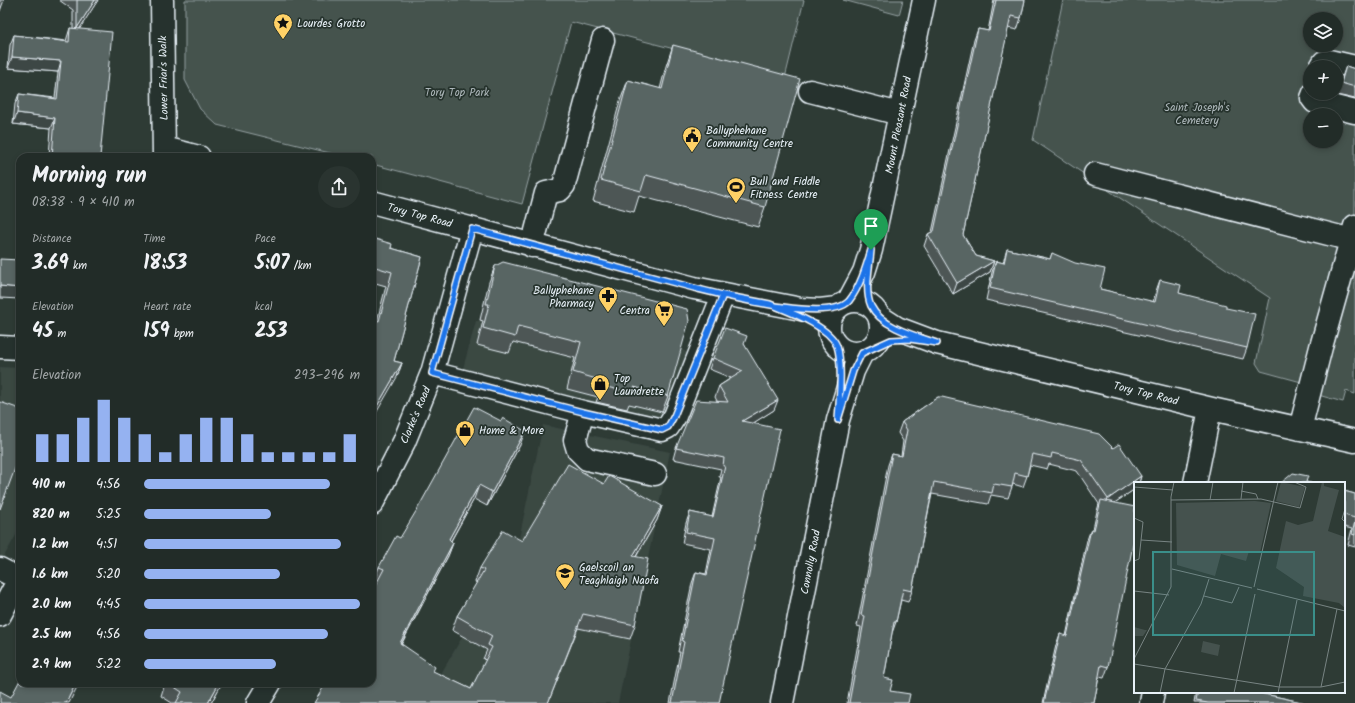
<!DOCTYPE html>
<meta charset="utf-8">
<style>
body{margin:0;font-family:Kalam,sans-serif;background:#2a3430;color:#f1f3f6;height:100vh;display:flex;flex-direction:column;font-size:15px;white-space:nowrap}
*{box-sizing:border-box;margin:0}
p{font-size:13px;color:#a2a7a8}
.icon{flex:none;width:22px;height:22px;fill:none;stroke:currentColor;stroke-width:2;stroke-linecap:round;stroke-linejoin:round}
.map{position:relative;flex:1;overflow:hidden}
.details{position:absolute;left:16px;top:153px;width:360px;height:534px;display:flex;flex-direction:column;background:#222c28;border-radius:12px;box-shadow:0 2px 6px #0003,0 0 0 1px #3f4845}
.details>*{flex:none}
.fabs{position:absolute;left:1303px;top:12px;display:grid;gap:8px}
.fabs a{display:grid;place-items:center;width:40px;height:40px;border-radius:50%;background:#222c28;box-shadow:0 2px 6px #0003,0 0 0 1px #3f4845;font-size:20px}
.pin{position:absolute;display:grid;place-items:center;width:34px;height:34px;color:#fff;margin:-41px -17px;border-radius:50% 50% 50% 0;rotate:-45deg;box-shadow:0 0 4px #0007}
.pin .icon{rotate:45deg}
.round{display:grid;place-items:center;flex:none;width:42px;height:42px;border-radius:21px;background:#2a3430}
.head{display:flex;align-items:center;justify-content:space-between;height:68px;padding:0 16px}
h1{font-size:22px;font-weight:600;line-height:30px}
.stats{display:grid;grid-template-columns:repeat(3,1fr);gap:6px;height:68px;padding:4px 16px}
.stats div{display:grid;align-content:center}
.stats b{font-size:20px;font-weight:600}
.stats small{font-size:11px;font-weight:400}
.stats p{font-size:11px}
.chart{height:112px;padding:8px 16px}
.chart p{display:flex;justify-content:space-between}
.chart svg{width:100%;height:72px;margin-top:4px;stroke:#95b2f1;stroke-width:6}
ul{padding:0 16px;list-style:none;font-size:13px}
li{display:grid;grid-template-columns:64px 48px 1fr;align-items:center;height:30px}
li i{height:10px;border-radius:5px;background:#95b2f1}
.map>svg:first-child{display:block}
</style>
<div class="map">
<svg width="1355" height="703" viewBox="0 0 1355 703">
<rect width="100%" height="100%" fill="#2e3b35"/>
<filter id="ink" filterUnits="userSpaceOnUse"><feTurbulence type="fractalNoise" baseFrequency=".025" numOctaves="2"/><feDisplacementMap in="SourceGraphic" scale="8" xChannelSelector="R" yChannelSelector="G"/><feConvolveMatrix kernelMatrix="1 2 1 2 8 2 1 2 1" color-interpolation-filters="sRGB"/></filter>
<g filter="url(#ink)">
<path fill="#3b4843" d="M 496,277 L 682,325 L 685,338 L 682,350 L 689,353 L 666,415 L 658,421 L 462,372 L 476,321 L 479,321 L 489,282 Z
M 0,367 L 20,368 L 20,528 L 2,560 L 0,560 Z
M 543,425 L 670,452 L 618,703 L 424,703 L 519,539 Z"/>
<path fill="#45524e" stroke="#96a2a3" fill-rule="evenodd" d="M 185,0 L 804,0 L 785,78 L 571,22 L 522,204 L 372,164 L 372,157 L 346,157 L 217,125 L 200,109 L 185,80 Z
M 843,0 L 903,0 L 899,15 Z
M 1063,0 L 1355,0 L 1355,394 L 1346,391 L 1343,402 L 1304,391 L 1305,383 L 1261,371 L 1256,363 L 1270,298 L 1033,140 ZM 1310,19 L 1336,19 L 1336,45 L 1310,45 ZM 1310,67 L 1336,67 L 1336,93 L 1310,93 ZM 1310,115 L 1336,115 L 1336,141 L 1310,141 Z"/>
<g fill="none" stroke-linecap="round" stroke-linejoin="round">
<defs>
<path id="minor" d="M 162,0 L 164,157
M 1321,67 L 1324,62 L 1329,61 L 1355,67
M 810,91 L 900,114
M 1314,93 L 1312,98 L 1315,102 L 1355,112
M 164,148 L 199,157
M 1095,174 L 1352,240
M 372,202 L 694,288 L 801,309 L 820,310 L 837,308
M 532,246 L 546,193 L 560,190 L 564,185 L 603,40
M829 327a26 26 0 1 1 52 0a26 26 0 1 1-52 0Z
M 848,302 L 864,272 L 871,250 L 924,0
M 880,317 L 897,328 L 937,343 L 1216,410 L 1355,441
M 0,347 L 20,348
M 432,373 L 583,412 L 662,430 L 668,427 L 675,416 L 723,295
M 583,412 L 575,440 L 578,450 L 587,459 L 655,474
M 1300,429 L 1321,347 L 1355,226
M 1195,483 L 1210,409
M 372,504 L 404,442 L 432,373 L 472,229
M 0,569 L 19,579
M 0,615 L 20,577
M 258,703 L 270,683
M 782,703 L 838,420 L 853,371 L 862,353
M 1151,703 L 1153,692"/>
</defs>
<use href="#minor" stroke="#e8f1f8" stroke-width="25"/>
<use href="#minor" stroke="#26332d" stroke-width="22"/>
</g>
<path fill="#4d5755" stroke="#e8f1f8" d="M 59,0 L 98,0 L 79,29 L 100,157 L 49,157 L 51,128 L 13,124 L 15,104 L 19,94 L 55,98 L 58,72 L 8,68 L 10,45 L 14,35 L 66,41 L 70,28 L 73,29 L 73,10 Z
M 994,0 L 1025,0 L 1021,18 L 1017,30 L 1008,28 L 963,235 L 976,256 L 994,261 L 990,272 L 953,294 L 924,246 L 928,234 L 932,232 L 974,40 L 978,29 L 988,31 Z
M 673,45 L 765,207 L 758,227 L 639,196 L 634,212 L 593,201 L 620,101 L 628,80 L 660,89 L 666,66 Z
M 1346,66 L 1355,69 L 1355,99 L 1337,95 L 1342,77 Z
M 372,238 L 391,248 L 422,257 L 394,361 L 402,363 L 397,377 L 377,321 L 386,286 L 372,282 Z
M 1007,249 L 1050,259 L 1052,253 L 1100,289 L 1153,302 L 1156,291 L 1160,280 L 1179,293 L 1226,308 L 1247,348 L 1243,359 L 986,300 L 992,272 L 996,261 L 1003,263 Z
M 495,266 L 668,396 L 662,412 L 629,404 L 627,409 L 596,402 L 598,397 L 567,389 L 575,358 L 513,342 L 509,353 L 477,345 L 483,321 L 480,320 L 489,282 Z
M 744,344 L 774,410 L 753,423 L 719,703 L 670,703 L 680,652 L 678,652 L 680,642 L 692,583 L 696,572 L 706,574 L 711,549 L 682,543 L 686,523 L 690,512 L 712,517 L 721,477 L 719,477 L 721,469 L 673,459 L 676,448 L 717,401 L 715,397 L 719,386 L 731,378 L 709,369 L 713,358 Z
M 938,397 L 1141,476 L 1139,483 L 1135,483 L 1135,489 L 1114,503 L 1108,667 L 1104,678 L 1099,677 L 1094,703 L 1043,703 L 1056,645 L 1060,634 L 1066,636 L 1087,540 L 1091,529 L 1093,529 L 1097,511 L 1099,504 L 1077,471 L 1049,464 L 1047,469 L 1030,465 L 1027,476 L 1023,487 L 1013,484 L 1008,498 L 991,495 L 988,504 L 932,494 L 912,591 L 908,602 L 901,600 L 896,622 L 892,633 L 884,678 L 890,691 L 908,703 L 847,703 L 861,627 L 857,626 L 888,465 L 892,454 L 901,456 L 903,441 L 898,433 L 902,422 Z
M 520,445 L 487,506 L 474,499 L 451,541 L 453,543 L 448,556 L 401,645 L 434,672 L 471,689 L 486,660 L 483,659 L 487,650 L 452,630 L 457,616 L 477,583 L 475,582 L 480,568 L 522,541 L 604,484 L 662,506 L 657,520 L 636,557 L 635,625 L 630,639 L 578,628 L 548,703 L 314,703 L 372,683 L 372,592 L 377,582 L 374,581 L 379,567 L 400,538 Z
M 1344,491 L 1355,494 L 1355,547 L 1348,545 L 1352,529 L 1344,527 Z
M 165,683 L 222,683 L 211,703 L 172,703 L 161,696 Z
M 1196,692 L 1255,692 L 1306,703 L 1194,703 Z"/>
<path fill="#3e4745" stroke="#e8f1f8" d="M 0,0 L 4,0 L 0,11 Z
M 95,0 L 98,0 L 73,39 L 77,28 Z
M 12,57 L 61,61 L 58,72 L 8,68 Z
M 17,113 L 55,118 L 51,128 L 13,124 Z
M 994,261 L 990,272 L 953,294 L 957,283 Z
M 0,286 L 20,288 L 20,299 L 0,298 Z
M 402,363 L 397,377 L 372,420 L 372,415 Z
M 778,400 L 774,410 L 739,432 L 742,421 Z
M 525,431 L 520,445 L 487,506 L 492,492 Z
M 1141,476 L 1139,483 L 1135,483 L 1135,489 L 1104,510 L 1108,499 Z
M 479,485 L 474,499 L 444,553 L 449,539 Z
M 662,506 L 657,520 L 628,570 L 633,556 Z
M 453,543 L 448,556 L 394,657 L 400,643 Z
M 76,683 L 78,683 L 76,689 L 69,703 L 66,703 Z
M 219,683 L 222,683 L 211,703 L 208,703 Z"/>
<path fill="#596563" stroke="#e8f1f8" d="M 77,0 L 95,0 L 77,28 Z
M 996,0 L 1025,0 L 1021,18 L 1011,16 L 963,235 L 976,256 L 994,261 L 957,283 L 928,234 L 934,231 L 978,29 L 989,31 Z
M 70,28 L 112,32 L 100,157 L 52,157 L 55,118 L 17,113 L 19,94 L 57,99 L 61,61 L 12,57 L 14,35 L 69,42 Z
M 673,45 L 800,79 L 765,207 L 646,175 L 641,191 L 601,180 L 628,80 L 662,89 Z
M 1346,66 L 1355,69 L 1355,87 L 1341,83 Z
M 372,238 L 392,244 L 391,248 L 422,257 L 394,361 L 402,363 L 372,415 L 372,319 L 379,321 L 392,272 L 372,266 Z
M 1007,249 L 1050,259 L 1052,253 L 1075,263 L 1105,269 L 1100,289 L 1155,302 L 1160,280 L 1181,285 L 1179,293 L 1226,305 L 1226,308 L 1255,314 L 1247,348 L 990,288 L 996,261 L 1004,263 Z
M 0,259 L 20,260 L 20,288 L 0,286 Z
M 503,262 L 687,309 L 689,321 L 668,396 L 634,387 L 633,393 L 602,386 L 603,381 L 573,372 L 581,342 L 518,326 L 515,337 L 483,328 L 489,304 L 486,304 L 495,266 Z
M 725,328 L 747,336 L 744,344 L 778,400 L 742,421 L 780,429 L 719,703 L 672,703 L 684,642 L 682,641 L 684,631 L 696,572 L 707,575 L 715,538 L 686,532 L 690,512 L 713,517 L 725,466 L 723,466 L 724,458 L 676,448 L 696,400 L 728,402 L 719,386 L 743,371 L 713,358 Z
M 938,397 L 942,397 L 1099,434 L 1113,448 L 1119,444 L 1141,476 L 1108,499 L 1081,460 L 1052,453 L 1051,458 L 1032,454 L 1027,476 L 1015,473 L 1012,487 L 994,484 L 992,493 L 934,482 L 912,591 L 903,589 L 896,622 L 894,622 L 884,678 L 893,680 L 890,691 L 910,694 L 908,703 L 849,703 L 865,616 L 861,615 L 892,454 L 902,456 L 907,430 L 902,422 Z
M 0,402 L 20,409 L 20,455 L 0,509 Z
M 474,407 L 501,421 L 503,418 L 525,431 L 492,492 L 479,485 L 449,539 L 453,543 L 400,643 L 435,667 L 433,671 L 471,689 L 492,647 L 488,645 L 492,636 L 457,616 L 484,570 L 480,568 L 503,530 L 522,541 L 568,464 L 604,484 L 609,476 L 662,506 L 633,556 L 648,559 L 635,625 L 583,614 L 548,703 L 314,703 L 326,683 L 372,683 L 372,601 L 373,599 L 372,598 L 372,592 L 384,569 L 379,567 L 396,536 L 400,538 L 418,508 Z
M 1293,473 L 1308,476 L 1306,482 L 1311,483 L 1281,483 Z
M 1344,491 L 1355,494 L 1355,518 L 1344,515 Z
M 1101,500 L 1135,507 L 1135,535 L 1108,667 L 1101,665 L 1094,703 L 1044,703 L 1060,634 L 1067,636 L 1091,529 L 1094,530 Z
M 1355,521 L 1355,535 L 1352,534 Z
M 20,680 L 20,683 L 76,683 L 66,703 L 0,703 L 0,691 L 11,697 Z
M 168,683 L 219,683 L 208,703 L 176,703 L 182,692 Z
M 1198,692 L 1255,692 L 1306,703 L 1208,703 L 1196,701 Z"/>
</g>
<g fill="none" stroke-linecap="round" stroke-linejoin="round" filter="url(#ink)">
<defs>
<path id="route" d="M 871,250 C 866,267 860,287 849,301 C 828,324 723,295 694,288 L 472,229 L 432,373 L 583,412 L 662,430 L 668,427 L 674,416 L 723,295 L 765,303 L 770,304 C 789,312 829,326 837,346 C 843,364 839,401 838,420 L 853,371 L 862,353 L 891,340 L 910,339 L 937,343 C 916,336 881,327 871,306 C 864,291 870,266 871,250"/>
</defs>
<use href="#route" stroke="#fff" stroke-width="8"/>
<use href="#route" stroke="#1a73e8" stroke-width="5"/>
</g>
<defs>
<symbol id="sight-pin" viewBox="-11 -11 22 30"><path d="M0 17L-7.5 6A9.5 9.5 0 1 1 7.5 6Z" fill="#ffd166" stroke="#26332d"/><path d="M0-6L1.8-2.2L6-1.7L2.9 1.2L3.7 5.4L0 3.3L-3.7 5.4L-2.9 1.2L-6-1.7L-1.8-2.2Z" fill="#111"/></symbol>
<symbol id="civic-pin" viewBox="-11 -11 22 30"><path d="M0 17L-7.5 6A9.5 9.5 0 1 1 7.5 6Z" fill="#ffd166" stroke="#26332d"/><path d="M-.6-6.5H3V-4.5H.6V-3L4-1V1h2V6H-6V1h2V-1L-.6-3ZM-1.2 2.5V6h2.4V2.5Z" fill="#111"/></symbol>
<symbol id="stadium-pin" viewBox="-11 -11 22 30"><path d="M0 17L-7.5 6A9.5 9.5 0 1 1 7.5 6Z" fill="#ffd166" stroke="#26332d"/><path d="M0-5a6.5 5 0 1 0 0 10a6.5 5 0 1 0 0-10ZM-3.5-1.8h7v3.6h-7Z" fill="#111"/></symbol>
<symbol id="pharmacy-pin" viewBox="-11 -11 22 30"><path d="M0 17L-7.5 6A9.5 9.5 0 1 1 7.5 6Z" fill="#ffd166" stroke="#26332d"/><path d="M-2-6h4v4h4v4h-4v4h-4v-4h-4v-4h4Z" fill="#111"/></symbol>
<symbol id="supermarket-pin" viewBox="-11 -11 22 30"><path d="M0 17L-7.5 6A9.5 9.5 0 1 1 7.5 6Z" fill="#ffd166" stroke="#26332d"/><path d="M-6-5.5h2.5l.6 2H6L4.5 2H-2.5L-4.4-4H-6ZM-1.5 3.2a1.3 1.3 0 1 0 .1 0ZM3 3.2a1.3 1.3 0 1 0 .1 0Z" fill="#111"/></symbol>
<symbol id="shop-pin" viewBox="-11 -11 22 30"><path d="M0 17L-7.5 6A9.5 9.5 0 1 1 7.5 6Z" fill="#ffd166" stroke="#26332d"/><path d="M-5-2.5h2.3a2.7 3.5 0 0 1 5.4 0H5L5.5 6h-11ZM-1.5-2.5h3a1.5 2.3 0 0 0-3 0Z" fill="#111"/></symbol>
<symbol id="school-pin" viewBox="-11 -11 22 30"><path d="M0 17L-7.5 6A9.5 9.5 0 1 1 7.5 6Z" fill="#ffd166" stroke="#26332d"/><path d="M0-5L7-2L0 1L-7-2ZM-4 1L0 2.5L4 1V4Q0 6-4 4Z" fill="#111"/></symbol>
</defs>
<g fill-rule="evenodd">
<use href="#sight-pin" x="272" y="12" width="22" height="30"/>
<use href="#civic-pin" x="681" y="125" width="22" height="30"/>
<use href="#stadium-pin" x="725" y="176" width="22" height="30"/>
<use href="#pharmacy-pin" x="597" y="285" width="22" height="30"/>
<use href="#supermarket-pin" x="653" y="299" width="22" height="30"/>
<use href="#shop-pin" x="589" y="373" width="22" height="30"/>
<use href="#shop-pin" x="454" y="419" width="22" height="30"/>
<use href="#school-pin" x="554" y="562" width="22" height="30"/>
</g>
<g text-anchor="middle" stroke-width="3.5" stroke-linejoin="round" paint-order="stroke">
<g font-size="11" fill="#e8f1f8" stroke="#26332d" text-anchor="start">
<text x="297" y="27">Lourdes Grotto</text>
<text x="706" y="134">Ballyphehane<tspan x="706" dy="13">Community Centre</tspan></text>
<text x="750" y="185">Bull and Fiddle<tspan x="750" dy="13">Fitness Centre</tspan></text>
<text x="594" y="294" text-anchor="end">Ballyphehane<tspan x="594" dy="13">Pharmacy</tspan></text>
<text x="650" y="314" text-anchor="end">Centra</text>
<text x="614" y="382">Top<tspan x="614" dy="13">Laundrette</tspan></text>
<text x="479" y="434">Home &amp; More</text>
<text x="579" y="571">Gaelscoil an<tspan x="579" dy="13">Teaghlaigh Naofa</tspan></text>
</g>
<g font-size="11" fill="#e8f1f8" stroke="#26332d">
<text transform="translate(163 78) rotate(-91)" y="4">Lower Friar's Walk</text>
<text transform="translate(898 125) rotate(-79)" y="4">Mount Pleasant Road</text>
<text transform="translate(420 215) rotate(15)" y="4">Tory Top Road</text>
<text transform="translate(1146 393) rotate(14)" y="4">Tory Top Road</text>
<text transform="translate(415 415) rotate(-67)" y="4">Clarke's Road</text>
<text transform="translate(810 562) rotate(-79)" y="4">Connolly Road</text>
</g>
<g font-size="11" fill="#afb9bc" stroke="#26332d">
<text x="457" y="96">Tory Top Park</text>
<text x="1197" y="111">Saint Joseph's<tspan x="1197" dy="13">Cemetery</tspan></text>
</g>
</g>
<g transform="translate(1134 482)">
<rect width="211" height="211" fill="#2e3b35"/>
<path d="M 147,0 L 171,5 L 165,25 L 142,19 ZM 188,0 L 190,0 L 190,4 L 205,8 L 194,49 L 211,55 L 211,126 L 205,121 L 169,114 L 170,105 L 142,86 L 152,39 L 164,43 L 179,39 ZM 121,19 L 137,21 L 126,71 L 115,69 L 112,79 L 87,72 L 81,94 L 43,83 L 42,21 ZM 0,145 L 11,148 L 13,148 L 9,154 L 0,154 ZM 69,159 L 86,163 L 84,174 L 67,170 Z" fill="#45524e"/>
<path fill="none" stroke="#788483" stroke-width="1" d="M 0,5 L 39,8M 107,9 L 122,12 L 124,17M 107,17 L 109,0M 37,18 L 127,17 L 166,26 L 172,5 L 160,0M 76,18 L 79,0M 211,27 L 208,37 L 211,40M 0,36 L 9,40 L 5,77 L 0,79M 7,58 L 38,60M 38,87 L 118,106M 120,105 L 144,0M 123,107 L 211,129M 0,109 L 35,113M 70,114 L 98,121 L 105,105M 0,177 L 37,105 L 37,15 L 40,0M 0,182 L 145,205 L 187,205 L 211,200M 187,205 L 203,127M 26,211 L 31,187 L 67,122 L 75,97M 100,211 L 121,112M 144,211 L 163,118"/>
<path fill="#3a8f8a" fill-opacity="0.15" stroke="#3a8f8a" stroke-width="2" d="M 19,70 L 180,70 L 180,153 L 19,153 Z"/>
<rect width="211" height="211" fill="none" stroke="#e8f1f8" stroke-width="2"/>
</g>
</svg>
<div class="fabs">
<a><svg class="icon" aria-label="layers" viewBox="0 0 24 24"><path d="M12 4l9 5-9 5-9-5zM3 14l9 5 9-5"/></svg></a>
<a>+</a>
<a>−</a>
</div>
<div class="pin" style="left:871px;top:250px;background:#1e9e55"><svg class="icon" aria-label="arrive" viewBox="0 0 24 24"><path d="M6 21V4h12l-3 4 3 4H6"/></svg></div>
<section class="details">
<div class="head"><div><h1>Morning run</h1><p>08:38 · 9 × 410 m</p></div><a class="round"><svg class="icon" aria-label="share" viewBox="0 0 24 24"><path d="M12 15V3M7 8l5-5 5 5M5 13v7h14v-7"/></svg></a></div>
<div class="stats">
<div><p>Distance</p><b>3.69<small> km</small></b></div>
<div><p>Time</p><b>18:53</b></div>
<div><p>Pace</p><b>5:07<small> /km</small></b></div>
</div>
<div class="stats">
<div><p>Elevation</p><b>45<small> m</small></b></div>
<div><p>Heart rate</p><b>159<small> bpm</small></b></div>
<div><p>kcal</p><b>253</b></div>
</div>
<div class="chart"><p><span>Elevation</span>293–296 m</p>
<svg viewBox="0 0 160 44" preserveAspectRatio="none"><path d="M5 44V27M15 44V27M25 44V17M35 44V6M45 44V17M55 44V27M65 44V38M75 44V27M85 44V17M95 44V17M105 44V27M115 44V38M125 44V38M135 44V38M145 44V38M155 44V27"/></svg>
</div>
<ul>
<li><b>410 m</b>4:56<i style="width:86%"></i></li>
<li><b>820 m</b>5:25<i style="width:59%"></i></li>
<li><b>1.2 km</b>4:51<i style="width:91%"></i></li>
<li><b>1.6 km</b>5:20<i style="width:63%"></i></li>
<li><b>2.0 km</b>4:45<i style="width:100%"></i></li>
<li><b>2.5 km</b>4:56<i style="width:85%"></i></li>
<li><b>2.9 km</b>5:22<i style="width:61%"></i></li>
</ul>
</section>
</div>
